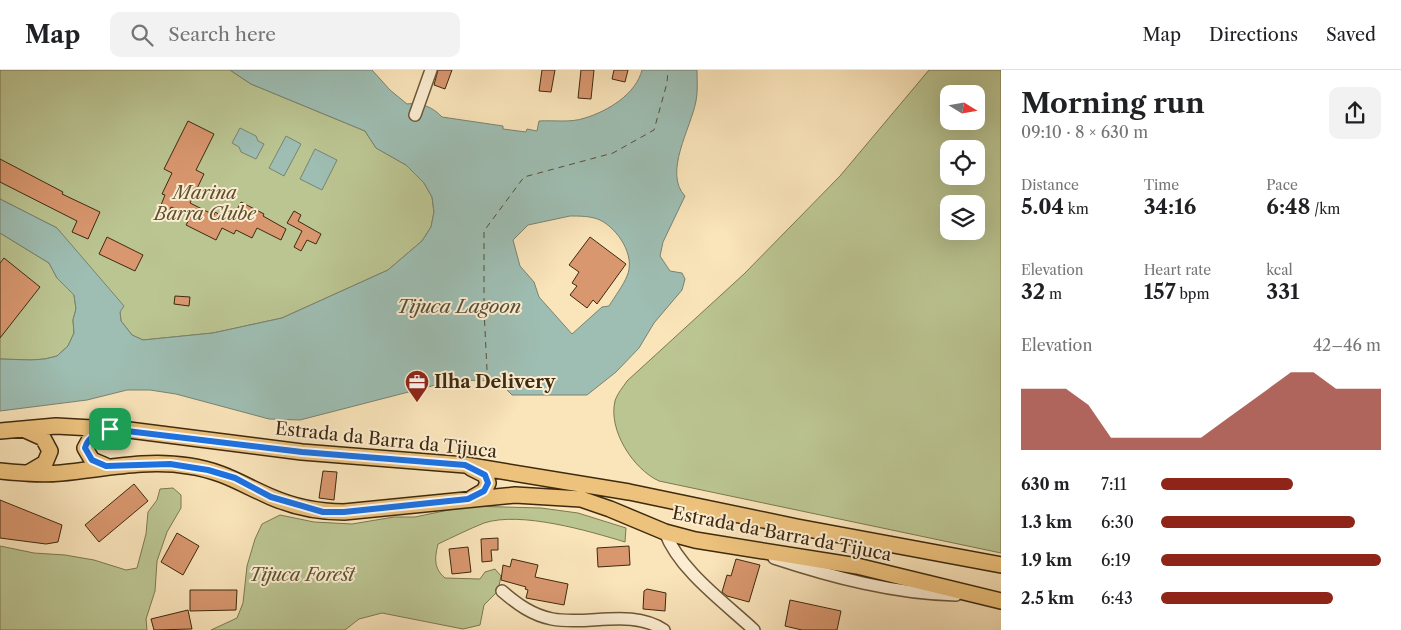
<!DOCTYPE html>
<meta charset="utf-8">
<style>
body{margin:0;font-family:"Libre Caslon Text",serif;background:#f2f2f2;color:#202124;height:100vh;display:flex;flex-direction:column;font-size:19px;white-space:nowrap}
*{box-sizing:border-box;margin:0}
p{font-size:16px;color:#757577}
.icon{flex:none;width:28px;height:28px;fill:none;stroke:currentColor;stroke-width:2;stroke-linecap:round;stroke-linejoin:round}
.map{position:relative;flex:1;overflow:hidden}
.panel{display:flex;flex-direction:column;background:#fff;width:400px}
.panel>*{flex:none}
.needle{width:32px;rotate:101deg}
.tools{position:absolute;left:940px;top:15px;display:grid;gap:10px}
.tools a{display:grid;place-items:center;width:45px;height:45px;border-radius:10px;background:#fff;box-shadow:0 5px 20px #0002;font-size:25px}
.pin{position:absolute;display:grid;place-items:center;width:42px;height:42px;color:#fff;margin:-21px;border-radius:10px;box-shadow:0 2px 8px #0006}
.round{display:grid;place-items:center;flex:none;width:52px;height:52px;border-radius:10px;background:#f2f2f2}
.overview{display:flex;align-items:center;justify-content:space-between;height:85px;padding:0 20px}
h1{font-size:28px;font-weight:700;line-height:38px}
.metrics{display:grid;grid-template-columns:repeat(3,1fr);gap:8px;height:85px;padding:5px 20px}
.metrics div{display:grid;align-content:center}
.metrics b{font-size:21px;font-weight:700}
.metrics small{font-size:14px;font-weight:400}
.metrics p{font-size:14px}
.chart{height:140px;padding:10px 20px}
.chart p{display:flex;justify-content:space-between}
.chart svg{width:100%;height:90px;margin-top:5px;fill:#8f2418;opacity:.7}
ul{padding:0 20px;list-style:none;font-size:16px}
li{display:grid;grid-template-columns:80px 60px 1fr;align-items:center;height:38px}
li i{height:12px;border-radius:6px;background:#8f2418}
header{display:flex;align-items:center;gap:30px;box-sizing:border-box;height:70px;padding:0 25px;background:#fff;border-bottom:1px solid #e0e0e0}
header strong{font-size:24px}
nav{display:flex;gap:28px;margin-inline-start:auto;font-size:18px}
.search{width:350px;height:45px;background:#f2f2f2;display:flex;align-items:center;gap:12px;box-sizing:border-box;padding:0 18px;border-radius:10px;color:#757577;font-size:19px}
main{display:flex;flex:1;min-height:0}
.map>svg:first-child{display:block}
</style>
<header>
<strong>Map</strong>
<div class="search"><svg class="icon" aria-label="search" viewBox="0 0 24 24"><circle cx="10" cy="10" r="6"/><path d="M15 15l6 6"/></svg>Search here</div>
<nav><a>Map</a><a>Directions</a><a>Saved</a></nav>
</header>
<main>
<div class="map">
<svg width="1001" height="560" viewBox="0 0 1001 560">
<rect width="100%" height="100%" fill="#fae4ba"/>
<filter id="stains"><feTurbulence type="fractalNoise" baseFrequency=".004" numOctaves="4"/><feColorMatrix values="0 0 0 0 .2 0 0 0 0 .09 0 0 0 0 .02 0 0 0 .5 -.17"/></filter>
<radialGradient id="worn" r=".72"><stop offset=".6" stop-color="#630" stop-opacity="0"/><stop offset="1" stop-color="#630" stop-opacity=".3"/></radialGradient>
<path fill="#bbc592" stroke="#7c7850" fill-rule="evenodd" d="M 0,0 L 230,0 L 251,14 L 365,61 L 376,78 L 406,95 L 424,113 L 432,127 L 434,142 L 431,157 L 422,171 L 388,200 L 282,248 L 213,263 L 143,270 L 132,265 L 121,251 L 120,242 L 57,158 L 0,129 Z
M 929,0 L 1001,0 L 1001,483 L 659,411 C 633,399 608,360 615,331 C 617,324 623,317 627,311 L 744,204 L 840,106 ZM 949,24 L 976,24 L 976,51 L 949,51 ZM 949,79 L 976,79 L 976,106 L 949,106 ZM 949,134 L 976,134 L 976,161 L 949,161 Z
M 0,163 L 49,193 L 57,208 L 74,225 L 76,239 L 73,250 L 74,263 L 68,276 L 57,286 L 45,289 L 31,290 L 0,289 Z
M 173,418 L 181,425 L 181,438 L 167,462 L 157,491 L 155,521 L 146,549 L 147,560 L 0,560 L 0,476 L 34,483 L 65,485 L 94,490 L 126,500 L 137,498 L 146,464 L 148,442 L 157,430 L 160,419 Z
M 468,436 L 541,438 L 578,443 L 626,458 L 625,472 C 589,461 521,441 484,453 C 469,459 453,467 438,474 C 435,487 433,498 445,508 L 480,509 L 485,502 L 495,499 L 501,506 L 498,521 L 484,535 L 480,555 L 463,559 L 382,543 L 359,549 L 345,560 L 211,560 L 237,548 L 243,533 L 247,496 L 255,469 L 262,454 L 280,445 L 314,452 L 352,454 L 394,447 L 415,447 Z"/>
<path fill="#9ebeb3" stroke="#788371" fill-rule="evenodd" d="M 230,0 L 372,0 L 390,20 L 407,34 C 420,32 433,37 442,47 L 503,56 L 503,59 L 526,62 L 527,59 L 537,61 L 539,51 C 553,50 571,53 585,48 C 608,41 636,24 642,0 L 697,0 C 697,10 698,21 696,31 C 691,58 663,103 685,126 L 663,172 L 660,186 L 670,201 L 682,203 L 685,209 L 682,220 L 654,253 L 639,278 L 616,302 L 587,325 L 512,325 L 498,311 L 455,310 L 300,350 L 269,349 L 176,324 L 150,320 L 127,320 L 87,330 L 0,341 L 0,289 L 31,290 L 45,289 L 57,286 L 68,276 L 74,263 L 73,250 L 76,239 L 74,225 L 57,208 L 49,193 L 0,163 L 0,129 L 57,158 L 124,236 L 120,242 L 121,251 L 132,265 L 143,270 L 213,263 L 282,248 L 388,200 L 422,171 L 431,157 L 434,142 L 432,127 L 424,113 L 406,95 L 376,78 L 365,61 L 251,14 ZM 570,146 C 580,146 591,146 600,150 C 618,159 636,186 627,206 C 623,216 615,226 609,236 L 602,237 L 572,264 L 539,227 L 534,212 L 520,196 L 513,170 L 528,155 Z
M 240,58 L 256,66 L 258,71 L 264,74 L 256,89 L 241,82 L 239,77 L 232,73 Z
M 286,66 L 301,74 L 284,106 L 269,98 Z
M 315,79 L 337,90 L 322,120 L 300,109 Z"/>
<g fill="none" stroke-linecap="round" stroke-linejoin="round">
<path stroke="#564f37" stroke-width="1" stroke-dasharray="6 5" stroke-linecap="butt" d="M 487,300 L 484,240 L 484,161 L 524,107 L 613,83 L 654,60 L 667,13 L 668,0"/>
</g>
<path fill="#d9976f" stroke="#3e2a0e" d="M 438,0 L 452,0 L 445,19 L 434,15 Z
M 542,0 L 555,0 L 551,22 L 539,21 Z
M 581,0 L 594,0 L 591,29 L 578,28 Z
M 614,0 L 628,0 L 625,12 L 612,9 Z
M 188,51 L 214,64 L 196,100 L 204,104 L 190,133 L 214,145 L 215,142 L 231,151 L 241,132 L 264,144 L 263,146 L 286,159 L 281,170 L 257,158 L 252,168 L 236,160 L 234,164 L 222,158 L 216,170 L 186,155 L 191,146 L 171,137 L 170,140 L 161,135 L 165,125 L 162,124 L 172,103 L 164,99 Z
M 0,89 L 63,122 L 62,124 L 100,142 L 88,169 L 72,162 L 77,151 L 0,112 Z
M 294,141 L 301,145 L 298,151 L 321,164 L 316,174 L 307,170 L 301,181 L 294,177 L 302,161 L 287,153 Z
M 107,167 L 143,185 L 135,201 L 99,184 Z
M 590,167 L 626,194 L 597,234 L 593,230 L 587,238 L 570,225 L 577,216 L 572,213 L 579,202 L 569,195 Z
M 4,188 L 40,217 L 0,268 L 0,193 Z
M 175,226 L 190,227 L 189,236 L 174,234 Z
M 323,401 L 337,402 L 334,430 L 319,428 Z
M 134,414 L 148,431 L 99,472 L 85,455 Z
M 0,430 L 62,455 L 58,472 L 46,474 L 0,468 Z
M 177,463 L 199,476 L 183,505 L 161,492 Z
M 498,468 L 498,480 L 491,480 L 492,491 L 482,492 L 481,469 Z
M 629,476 L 630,495 L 598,497 L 597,478 Z
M 468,477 L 471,502 L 452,504 L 449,479 Z
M 512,489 L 538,495 L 535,507 L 568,514 L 564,535 L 526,528 L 528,520 L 525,519 L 526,517 L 501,510 L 503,495 L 510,497 Z
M 736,489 L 760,495 L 749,532 L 727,526 L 722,522 L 727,505 L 731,506 Z
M 647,519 L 666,523 L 665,541 L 643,539 L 644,521 Z
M 190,520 L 237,520 L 236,540 L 190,541 Z
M 790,530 L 841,541 L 837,560 L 802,560 L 785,556 Z
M 188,540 L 192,559 L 154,560 L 151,549 Z"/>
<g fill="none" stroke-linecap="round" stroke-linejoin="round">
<defs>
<path id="minor" d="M 415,45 L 431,0
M 665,462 C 679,500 725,533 754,560
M 774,488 C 832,507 895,524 956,525
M 502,521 C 517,534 532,545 552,549 C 588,556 631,538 664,560"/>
<path id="major" d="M 23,359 L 43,368 L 50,381 L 45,393 L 28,403
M 0,361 L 56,356 L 129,360 L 302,382 L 465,395 L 629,422 L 797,457 L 1001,495
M 106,396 L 92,390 L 85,378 L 90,369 L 109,359
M 471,398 L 485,405 L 488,413 L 484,421 L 472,428
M 0,401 C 20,403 40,405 61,403 C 104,399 146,389 189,396 C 223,401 241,414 271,427 C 294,437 319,442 344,442 L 515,425 L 581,429 L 610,439 L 665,462 L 695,470 L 857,496 L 1001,531"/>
</defs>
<use href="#minor" stroke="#6d5839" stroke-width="14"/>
<use href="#major" stroke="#3e2a0e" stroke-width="18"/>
<use href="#minor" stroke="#fcedd2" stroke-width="11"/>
<use href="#major" stroke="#edc27d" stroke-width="15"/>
</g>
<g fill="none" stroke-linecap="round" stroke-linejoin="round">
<defs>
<path id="route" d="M 110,359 L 302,382 L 465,395 L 485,405 L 488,413 L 484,421 L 468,429 L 344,442 L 323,442 L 271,427 L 235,408 L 208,400 L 170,394 L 106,396 L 92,390 L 85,378 C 88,366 100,363 110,359 Z"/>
</defs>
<use href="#route" stroke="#fff" stroke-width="10"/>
<use href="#route" stroke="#1a73e8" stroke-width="6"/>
</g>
<defs>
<symbol id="office-pin" viewBox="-11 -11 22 30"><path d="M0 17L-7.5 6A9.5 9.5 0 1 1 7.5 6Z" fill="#8f2418" stroke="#fcedd2"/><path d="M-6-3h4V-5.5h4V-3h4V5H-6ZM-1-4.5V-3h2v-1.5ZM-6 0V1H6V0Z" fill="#fff"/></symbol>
</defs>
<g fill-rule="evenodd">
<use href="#office-pin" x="403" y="298" width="28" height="38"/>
</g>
<g text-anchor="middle" stroke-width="4" stroke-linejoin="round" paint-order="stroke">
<g font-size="18" font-style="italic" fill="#5d512f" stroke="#fcedd2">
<text x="205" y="129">Marina<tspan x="205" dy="21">Barra Clube</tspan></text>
<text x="302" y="511">Tijuca Forest</text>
</g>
<g font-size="18" font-weight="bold" fill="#3e2a0e" stroke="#fcedd2" text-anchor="start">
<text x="434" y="318">Ilha Delivery</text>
</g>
<g font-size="18" fill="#3e2a0e" stroke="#fcedd2">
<text transform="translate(386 370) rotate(6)" y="6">Estrada da Barra da Tijuca</text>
<text transform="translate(782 464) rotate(11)" y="6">Estrada da Barra da Tijuca</text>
</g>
<g font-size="19" font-style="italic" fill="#564f37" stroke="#fcedd2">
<text x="459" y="243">Tijuca Lagoon</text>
</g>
</g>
<rect width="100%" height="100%" filter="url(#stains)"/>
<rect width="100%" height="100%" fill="url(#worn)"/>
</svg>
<div class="tools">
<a><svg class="needle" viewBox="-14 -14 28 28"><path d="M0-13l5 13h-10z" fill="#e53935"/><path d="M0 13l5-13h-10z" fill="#757577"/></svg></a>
<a><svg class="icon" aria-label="locate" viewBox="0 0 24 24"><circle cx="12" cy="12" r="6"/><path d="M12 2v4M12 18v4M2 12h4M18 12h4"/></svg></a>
<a><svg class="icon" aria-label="layers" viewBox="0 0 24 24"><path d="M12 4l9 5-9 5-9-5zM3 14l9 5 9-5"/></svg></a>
</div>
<div class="pin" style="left:110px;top:359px;background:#1e9e55"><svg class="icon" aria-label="arrive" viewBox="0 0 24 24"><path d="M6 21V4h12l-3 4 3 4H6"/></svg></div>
</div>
<section class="panel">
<div class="overview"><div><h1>Morning run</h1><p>09:10 · 8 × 630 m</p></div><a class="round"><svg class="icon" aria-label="share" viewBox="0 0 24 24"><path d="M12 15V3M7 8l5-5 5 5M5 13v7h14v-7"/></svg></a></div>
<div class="metrics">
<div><p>Distance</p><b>5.04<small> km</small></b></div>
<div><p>Time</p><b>34:16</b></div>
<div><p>Pace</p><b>6:48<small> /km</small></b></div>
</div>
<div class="metrics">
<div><p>Elevation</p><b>32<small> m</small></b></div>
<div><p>Heart rate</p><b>157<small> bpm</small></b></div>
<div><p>kcal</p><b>331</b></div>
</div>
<div class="chart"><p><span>Elevation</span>42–46 m</p>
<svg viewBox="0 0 160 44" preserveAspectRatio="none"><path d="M0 44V14L10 14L20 14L30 22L40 38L50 38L60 38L70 38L80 38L90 30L100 22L110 14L120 6L130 6L140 14L150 14L160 14V44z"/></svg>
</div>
<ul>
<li><b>630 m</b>7:11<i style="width:60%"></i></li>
<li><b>1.3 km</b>6:30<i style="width:88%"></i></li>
<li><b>1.9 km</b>6:19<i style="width:100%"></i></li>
<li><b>2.5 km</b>6:43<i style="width:78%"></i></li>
</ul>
</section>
</main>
